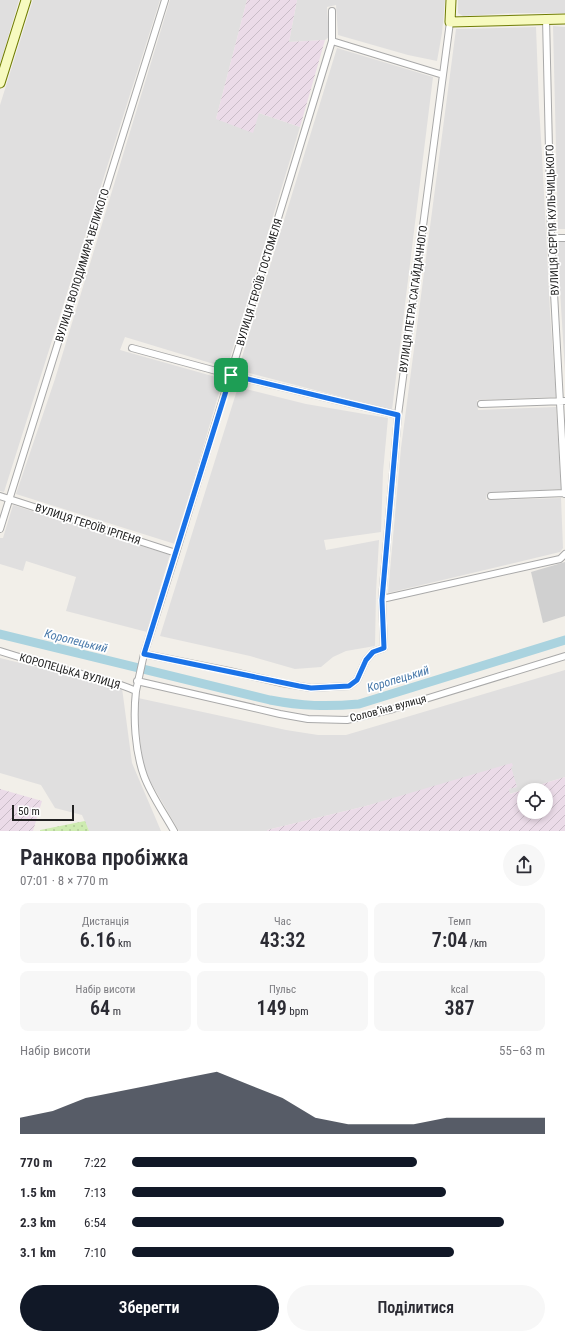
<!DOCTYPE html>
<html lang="uk">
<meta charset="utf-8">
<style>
body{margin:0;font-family:"Roboto Condensed",sans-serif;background:#f7f7f7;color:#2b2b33;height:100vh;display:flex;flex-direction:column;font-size:15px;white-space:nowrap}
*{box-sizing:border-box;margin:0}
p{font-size:13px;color:#7c7c81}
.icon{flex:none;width:22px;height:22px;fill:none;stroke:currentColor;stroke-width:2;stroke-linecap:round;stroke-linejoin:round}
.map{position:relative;height:831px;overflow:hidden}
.side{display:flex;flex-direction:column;background:#fff;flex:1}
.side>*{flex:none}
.fabs{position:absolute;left:517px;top:783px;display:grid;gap:8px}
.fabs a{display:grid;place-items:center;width:36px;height:36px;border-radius:50%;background:#fff;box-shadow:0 2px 6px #0003;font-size:20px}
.scale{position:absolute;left:12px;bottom:10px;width:62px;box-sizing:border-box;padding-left:4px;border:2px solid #222;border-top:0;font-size:11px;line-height:14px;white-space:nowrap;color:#222;-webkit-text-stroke:3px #fff;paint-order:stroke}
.pin{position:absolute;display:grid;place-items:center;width:34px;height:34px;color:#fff;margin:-17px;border-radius:8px;box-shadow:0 2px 6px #0006}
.round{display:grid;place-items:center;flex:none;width:42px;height:42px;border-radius:21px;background:#f7f7f7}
.summary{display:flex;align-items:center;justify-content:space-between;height:68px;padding:0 20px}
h1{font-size:22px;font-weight:600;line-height:30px}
.figures{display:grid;grid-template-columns:repeat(3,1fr);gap:6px;height:68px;padding:4px 20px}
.figures div{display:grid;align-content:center;border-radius:8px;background:#f7f7f7;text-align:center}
.figures b{font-size:20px;font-weight:600}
.figures small{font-size:11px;font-weight:400}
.figures p{font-size:11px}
.chart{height:112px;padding:8px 20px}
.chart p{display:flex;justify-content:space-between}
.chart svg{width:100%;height:72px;margin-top:4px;fill:#111827;opacity:.7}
.action{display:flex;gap:8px;margin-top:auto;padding:8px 20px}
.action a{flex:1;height:46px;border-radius:24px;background:#111827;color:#fff;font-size:16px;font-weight:600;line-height:46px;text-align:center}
.action a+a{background:#f7f7f7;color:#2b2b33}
ul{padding:0 20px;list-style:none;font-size:13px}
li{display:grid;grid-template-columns:64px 48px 1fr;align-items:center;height:30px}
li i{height:10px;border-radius:5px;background:#111827}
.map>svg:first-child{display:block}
</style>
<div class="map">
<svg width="565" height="831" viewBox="0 0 565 831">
<defs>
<pattern id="industrial-furrows" width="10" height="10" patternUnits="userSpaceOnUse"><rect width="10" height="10" fill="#ebdbe8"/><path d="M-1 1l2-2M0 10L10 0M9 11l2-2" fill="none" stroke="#c9bcc7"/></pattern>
<pattern id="garden-dots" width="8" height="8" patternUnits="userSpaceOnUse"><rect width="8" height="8" fill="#cdebb0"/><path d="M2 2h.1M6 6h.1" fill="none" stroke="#b0c997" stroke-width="1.8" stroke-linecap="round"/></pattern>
</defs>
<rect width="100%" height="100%" fill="#f2efe9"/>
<path fill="#e0dfdf" d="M 0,0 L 19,0 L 0,64 Z
M 33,0 L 160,0 L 4,492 L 0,491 L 0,105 Z
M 170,0 L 247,0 L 216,119 L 259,113 L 300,127 L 227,368 L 125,337 L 120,350 L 223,379 L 175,544 L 16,494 L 55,379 Z
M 297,0 L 445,0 L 442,33 L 437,61 L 408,55 L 338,35 L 336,5 L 327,7 L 329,37 L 325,40 L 289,42 Z
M 458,0 L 565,0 L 565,13 L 515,13 L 463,16 L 458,13 Z
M 553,26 L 565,27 L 565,229 L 558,229 Z
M 536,27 L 539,106 L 542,155 L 550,312 L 556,397 L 477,400 L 478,410 L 556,407 L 561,489 L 487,493 L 486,500 L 561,498 L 563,548 L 560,552 L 388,593 L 401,448 L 456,29 Z
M 337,48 L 433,77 L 392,410 L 238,370 Z
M 557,241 L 565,241 L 565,372 Z
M 238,387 L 306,404 L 388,418 L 383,472 L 381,532 L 324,540 L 326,550 L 379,540 L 376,592 L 375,646 L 346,651 L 333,657 L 321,667 L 295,669 L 250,656 L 160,636 Z
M 13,505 L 170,555 L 147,632 L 66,611 L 76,577 L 26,561 L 23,571 L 0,564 L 0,538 L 3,538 Z
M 0,658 L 122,688 L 132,763 L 161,831 L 89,831 L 82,815 L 55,808 L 41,785 L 0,773 Z
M 565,670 L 565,777 L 509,794 L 509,789 L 516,787 L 511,767 L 366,806 L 267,830 L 267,831 L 179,831 L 147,776 L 142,757 L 137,710 L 138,698 L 286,730 L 318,735 L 346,735 Z"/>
<path fill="url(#industrial-furrows)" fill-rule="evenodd" d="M 247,0 L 297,0 L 289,42 L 325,40 L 300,127 L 259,113 L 253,133 L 216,119 Z
M 512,763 L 513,766 L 511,767 L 517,787 L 509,789 L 510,794 L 565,777 L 565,831 L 267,831 L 267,830 L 366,806 ZM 524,790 L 546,790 L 546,812 L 524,812 Z
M 0,789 L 42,801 L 33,831 L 0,831 Z"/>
<path fill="#d0d0d0" d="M 565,562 L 565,616 L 543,623 L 531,572 Z"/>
<path fill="url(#garden-dots)" d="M 85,821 L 89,831 L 40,831 L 40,830 Z"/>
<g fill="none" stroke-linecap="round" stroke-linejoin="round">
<path stroke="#aad3df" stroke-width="9" d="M 0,634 L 270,700 C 302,706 326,707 359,704 L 565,640"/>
<defs>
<path id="street" d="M 546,18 L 551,238 L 565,494
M 332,41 L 443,75
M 551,238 L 565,238
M 132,348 L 231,375 L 398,415
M 481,404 L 565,401
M 0,496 L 176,553
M 491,496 L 565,493
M 0,529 L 165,0
M 382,599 L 560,559 L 565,554
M 0,651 C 22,658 43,664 65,670 C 90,676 113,681 136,691 C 133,717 135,751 144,776 C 151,795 164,813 174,831
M 144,654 L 229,671 L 282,683 L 311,688 L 349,686 L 357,680 L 366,660 L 373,652 L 384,648 L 382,599 L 398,415 L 450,22
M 137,681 L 280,714 L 308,719 L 347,720 L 393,709 L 565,656
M 136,691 L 144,654 L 176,553 L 332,41 L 332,11"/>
<path id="secondary" d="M 451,0 L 450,22 L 565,19
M 0,83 L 26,0"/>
</defs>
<use href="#street" stroke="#a9a9a9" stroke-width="8"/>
<use href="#secondary" stroke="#707d05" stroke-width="11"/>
<use href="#street" stroke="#fff" stroke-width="6"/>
<use href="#secondary" stroke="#f7fabf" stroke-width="9"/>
</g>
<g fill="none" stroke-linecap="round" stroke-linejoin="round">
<defs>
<path id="route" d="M 231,375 L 398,415 L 382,600 L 384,648 L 373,652 L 366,660 L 357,680 L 349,686 L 311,688 L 299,686 L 144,654 Z"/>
</defs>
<use href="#route" stroke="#fff" stroke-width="8"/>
<use href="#route" stroke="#1a73e8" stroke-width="5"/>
</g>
<g text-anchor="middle" stroke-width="3.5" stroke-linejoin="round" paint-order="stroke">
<g font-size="11" fill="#222" stroke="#fff">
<text transform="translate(552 220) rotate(-92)" y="4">ВУЛИЦЯ СЕРГІЯ КУЛЬЧИЦЬКОГО</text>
<text transform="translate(82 265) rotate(-73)" y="4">ВУЛИЦЯ ВОЛОДИМИРА ВЕЛИКОГО</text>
<text transform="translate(259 282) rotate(-73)" y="4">ВУЛИЦЯ ГЕРОЇВ ГОСТОМЕЛЯ</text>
<text transform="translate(413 299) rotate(-82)" y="4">ВУЛИЦЯ ПЕТРА САГАЙДАЧНОГО</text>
<text transform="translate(88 524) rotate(18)" y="4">ВУЛИЦЯ ГЕРОЇВ ІРПЕНЯ</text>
<text transform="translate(70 671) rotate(16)" y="4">КОРОПЕЦЬКА ВУЛИЦЯ</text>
<text transform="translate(388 708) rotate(-15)" y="4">Соловʼїна вулиця</text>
</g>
<g font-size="12" font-style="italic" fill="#4a7aab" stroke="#fff">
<text transform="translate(76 641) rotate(14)" y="4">Коропецький</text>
<text transform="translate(398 679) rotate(-17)" y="4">Коропецький</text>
</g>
</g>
</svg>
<div class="fabs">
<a><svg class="icon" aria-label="locate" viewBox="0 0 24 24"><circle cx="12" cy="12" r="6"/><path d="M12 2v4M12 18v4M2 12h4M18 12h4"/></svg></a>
</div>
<div class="scale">50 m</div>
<div class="pin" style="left:231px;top:375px;background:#1e9e55"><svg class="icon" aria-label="arrive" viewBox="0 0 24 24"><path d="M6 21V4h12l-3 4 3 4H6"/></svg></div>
</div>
<section class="side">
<div class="summary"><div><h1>Ранкова пробіжка</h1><p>07:01 · 8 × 770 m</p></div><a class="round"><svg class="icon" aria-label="share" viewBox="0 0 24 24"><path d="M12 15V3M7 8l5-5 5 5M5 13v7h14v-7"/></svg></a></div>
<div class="figures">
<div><p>Дистанція</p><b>6.16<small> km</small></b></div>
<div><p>Час</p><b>43:32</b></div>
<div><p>Темп</p><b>7:04<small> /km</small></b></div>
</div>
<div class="figures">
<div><p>Набір висоти</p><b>64<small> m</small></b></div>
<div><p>Пульс</p><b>149<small> bpm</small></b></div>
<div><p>kcal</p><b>387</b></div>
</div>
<div class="chart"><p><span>Набір висоти</span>55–63 m</p>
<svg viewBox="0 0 160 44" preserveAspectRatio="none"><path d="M0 44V34L10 30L20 22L30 18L40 14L50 10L60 6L70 14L80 22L90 34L100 38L110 38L120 38L130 34L140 34L150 34L160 34V44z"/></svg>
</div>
<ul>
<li><b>770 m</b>7:22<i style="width:69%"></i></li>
<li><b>1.5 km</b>7:13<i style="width:76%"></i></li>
<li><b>2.3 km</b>6:54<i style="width:90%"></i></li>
<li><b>3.1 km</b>7:10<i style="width:78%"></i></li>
</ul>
<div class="action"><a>Зберегти</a><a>Поділитися</a></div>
</section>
